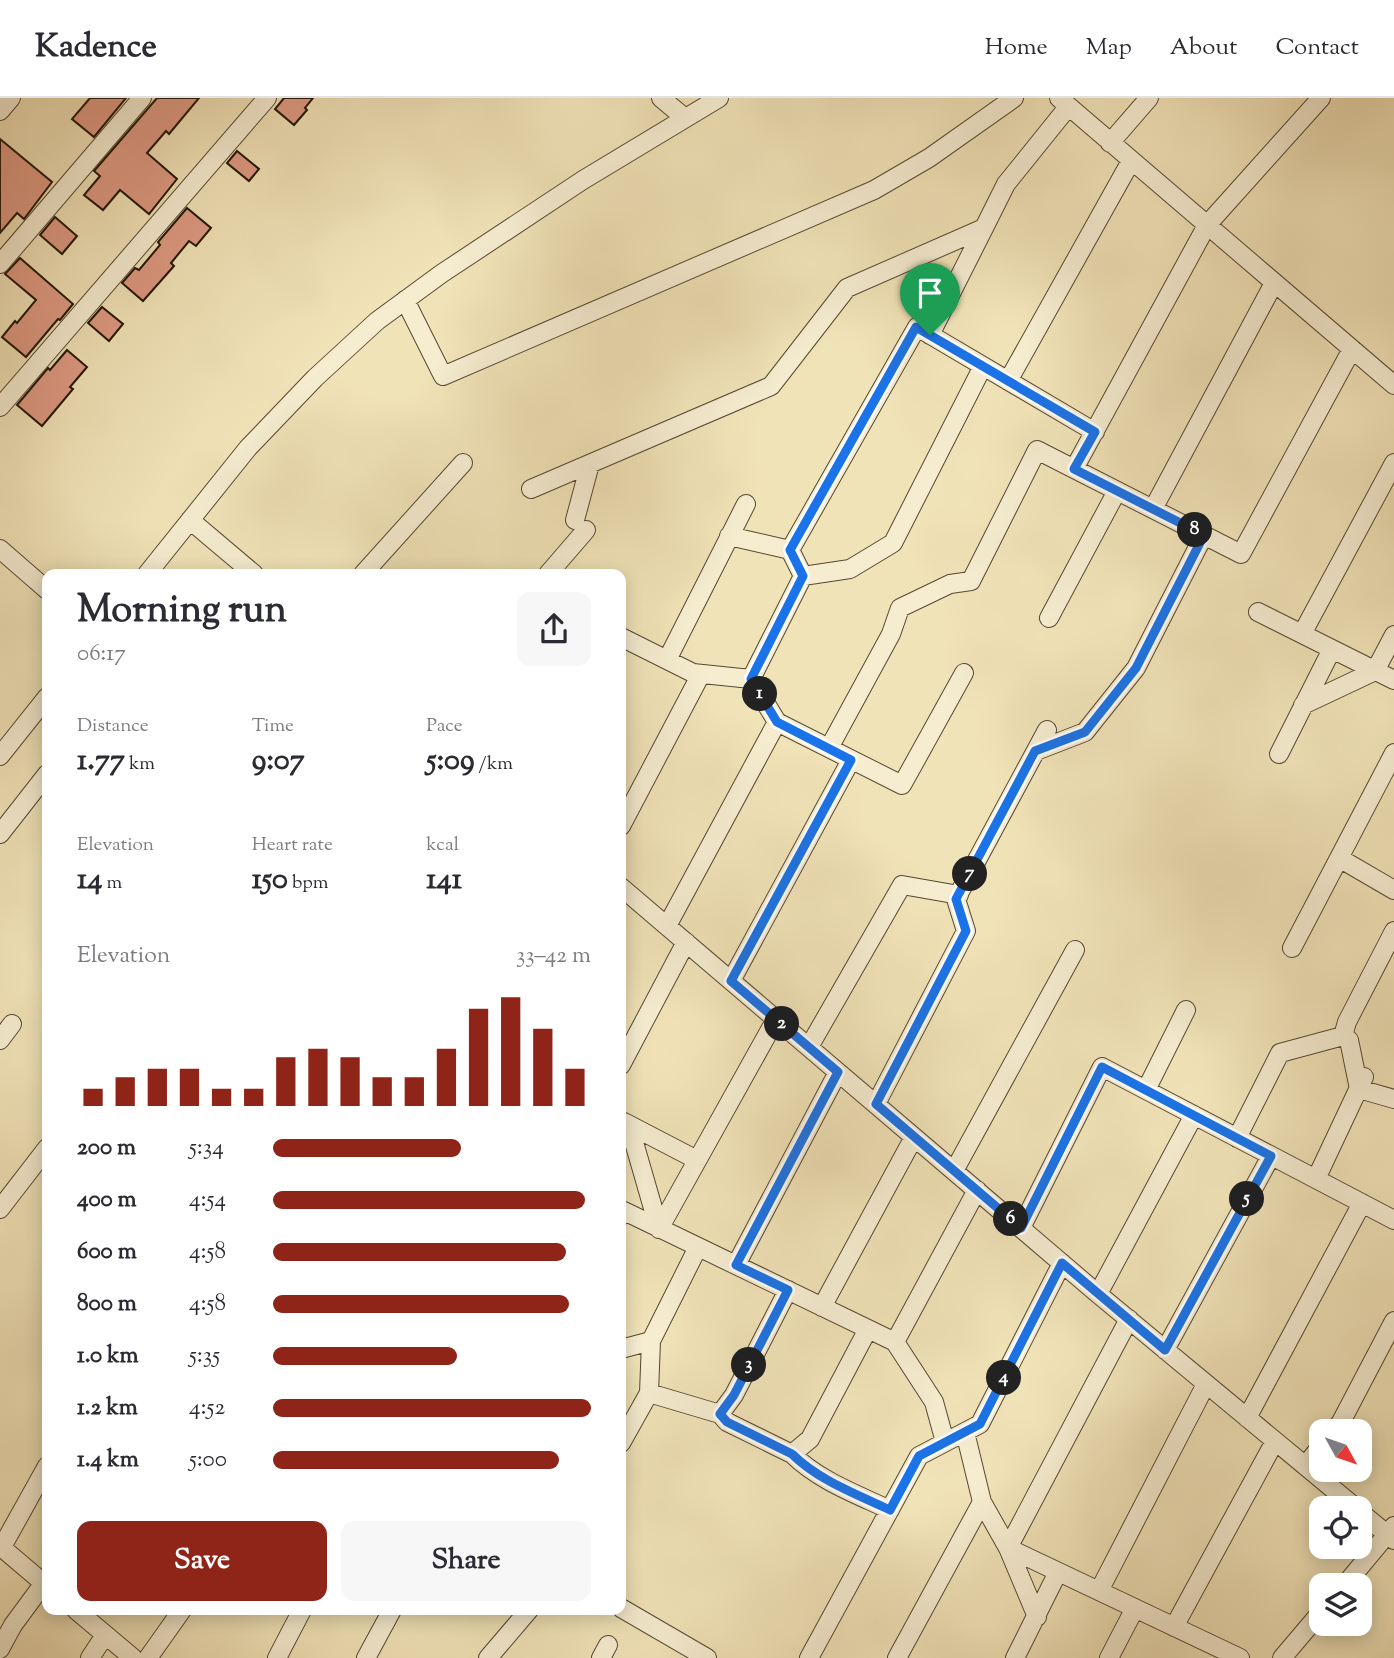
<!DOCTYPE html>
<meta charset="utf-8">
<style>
body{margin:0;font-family:"Sorts Mill Goudy",serif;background:#f7f7f7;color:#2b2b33;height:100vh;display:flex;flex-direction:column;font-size:26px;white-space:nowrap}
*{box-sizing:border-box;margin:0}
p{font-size:23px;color:#7c7c81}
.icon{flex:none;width:38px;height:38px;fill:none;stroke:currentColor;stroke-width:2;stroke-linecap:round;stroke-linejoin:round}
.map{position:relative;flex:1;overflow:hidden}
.panel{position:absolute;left:42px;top:471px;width:584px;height:1046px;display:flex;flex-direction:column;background:#fff;border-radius:14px;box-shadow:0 4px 18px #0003}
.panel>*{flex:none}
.needle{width:46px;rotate:130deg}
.fabs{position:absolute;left:1309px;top:1321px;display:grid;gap:14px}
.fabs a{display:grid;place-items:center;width:63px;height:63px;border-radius:14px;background:#fff;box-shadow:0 4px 18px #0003;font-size:35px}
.pin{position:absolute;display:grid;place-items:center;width:60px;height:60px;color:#fff;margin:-72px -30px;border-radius:50% 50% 50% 0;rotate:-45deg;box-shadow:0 0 7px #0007}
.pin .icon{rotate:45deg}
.km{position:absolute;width:35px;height:35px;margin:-18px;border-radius:50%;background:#222;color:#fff;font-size:19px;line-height:35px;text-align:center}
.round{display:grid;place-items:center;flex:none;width:74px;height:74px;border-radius:14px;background:#f7f7f7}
.summary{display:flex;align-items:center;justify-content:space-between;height:119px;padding:0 35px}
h1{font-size:38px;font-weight:700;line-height:52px}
.stats{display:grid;grid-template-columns:repeat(3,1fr);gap:10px;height:119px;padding:7px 35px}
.stats div{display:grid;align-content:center}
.stats b{font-size:30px;font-weight:700}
.stats small{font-size:19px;font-weight:400}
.stats p{font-size:19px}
.chart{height:196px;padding:14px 35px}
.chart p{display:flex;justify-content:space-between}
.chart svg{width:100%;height:126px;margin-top:7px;stroke:#8f2418;stroke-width:6}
.primary-button{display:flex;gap:14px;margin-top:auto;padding:14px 35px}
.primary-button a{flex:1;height:80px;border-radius:14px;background:#8f2418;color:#fff;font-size:28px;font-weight:700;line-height:80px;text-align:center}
.primary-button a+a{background:#f7f7f7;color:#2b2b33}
ul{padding:0 35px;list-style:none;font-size:23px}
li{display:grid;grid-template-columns:112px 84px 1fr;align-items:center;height:52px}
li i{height:18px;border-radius:9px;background:#8f2418}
header{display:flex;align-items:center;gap:42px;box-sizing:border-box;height:98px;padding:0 35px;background:#fff;border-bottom:2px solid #e1e1e2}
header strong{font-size:33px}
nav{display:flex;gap:38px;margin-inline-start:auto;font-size:24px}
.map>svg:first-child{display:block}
</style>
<header>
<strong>Kadence</strong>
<nav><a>Home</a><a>Map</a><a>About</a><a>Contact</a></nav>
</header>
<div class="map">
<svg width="1394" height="1560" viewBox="0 0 1394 1560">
<rect width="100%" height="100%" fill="#f1e3b8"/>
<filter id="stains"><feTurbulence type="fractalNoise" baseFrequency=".00286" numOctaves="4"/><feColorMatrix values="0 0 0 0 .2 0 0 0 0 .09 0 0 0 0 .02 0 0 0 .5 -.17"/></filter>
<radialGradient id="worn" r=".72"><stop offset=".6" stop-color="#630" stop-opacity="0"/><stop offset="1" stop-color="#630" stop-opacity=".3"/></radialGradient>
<path fill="#de9a83" stroke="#211504" stroke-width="2" d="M 90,0 L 126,0 L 94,39 L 72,21 Z
M 157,0 L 199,0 L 169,36 L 166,33 L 147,55 L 177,81 L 149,116 L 120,92 L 103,112 L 84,97 L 100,78 L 94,73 Z
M 284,0 L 313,0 L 305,10 L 307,12 L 294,27 L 275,11 Z
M 0,41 L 52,84 L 24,121 L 17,115 L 0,135 Z
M 237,53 L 259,71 L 249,83 L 227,65 Z
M 187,110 L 211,130 L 196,148 L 189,143 L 171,165 L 174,168 L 143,203 L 122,185 L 135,170 L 139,172 L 160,147 L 158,144 Z
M 55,119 L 77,138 L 62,156 L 40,137 Z
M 20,160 L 73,206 L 60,222 L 58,221 L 26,259 L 2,239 L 15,223 L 17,225 L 36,202 L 5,176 Z
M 102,209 L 123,226 L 109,243 L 88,225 Z
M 67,252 L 87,269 L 70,289 L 73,291 L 42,328 L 17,307 L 48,270 L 50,272 Z"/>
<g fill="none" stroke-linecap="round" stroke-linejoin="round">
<defs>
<path id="minor" d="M 661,0 L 685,20
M 1059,0 L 1394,287
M 0,13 L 11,0
M 1110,45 L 1149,0
M 0,166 L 142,0
M 405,202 L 443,278 L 874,92 L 929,60 L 1014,0
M 930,237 L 984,130
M 1008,283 L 1131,63
M 0,309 L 267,0
M 1074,371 L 1207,127 L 1321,0
M 531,391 L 771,288 L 847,190 L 984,130 L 1006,86 L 1068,9
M 1153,411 L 1274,185
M 190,422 L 254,476
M 575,422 L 590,366
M 729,438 L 790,452
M 0,451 L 47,492
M 790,452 L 917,229 L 1095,334
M 790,452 L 803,478 L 850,471 L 893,445 L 983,268
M 147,476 L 248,350 L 315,280 L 377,223 L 441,176 L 583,82 L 719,0
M 363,476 L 463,365
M 548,476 L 586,432
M 1258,514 L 1394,582
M 1049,520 L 1117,393
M 1302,536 L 1394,365
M 621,539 L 693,575 L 751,581 L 777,624 L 902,687 L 964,575
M 667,562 L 746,406
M 751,581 L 803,478
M 1303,607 L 1375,573 L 1394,537
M 829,650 L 891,536 L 900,510 L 950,486 L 971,483 L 1037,352 L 1241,456 L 1352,251
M 1036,653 L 1085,634 L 1136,570 L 1204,437
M 1279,656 L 1332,551
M 0,658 L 47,599
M 621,728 L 701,576
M 0,736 L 47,676
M 1339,760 L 1394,792
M 621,789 L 1098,1196 L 1356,1410
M 667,828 L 777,624
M 1292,850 L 1394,655
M 731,883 L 851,662
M 1343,938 L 1347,924 L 1394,833
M 1343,938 L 1349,942 L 1359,991 L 1394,1001
M 0,942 L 12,926
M 809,949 L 902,787 L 959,797
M 621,967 L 686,844
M 1146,992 L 1186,912
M 876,1006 L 966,833 L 956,801 L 1047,632
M 624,1024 L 697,1062
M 629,1027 L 659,1131
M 1237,1040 L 1280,955 L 1343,938
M 954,1073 L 1075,852
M 1316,1081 L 1364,979
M 0,1111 L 47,1050
M 621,1118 L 624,1113 L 895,1244 L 934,1304 L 945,1344
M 1021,1130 L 1102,969 L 1394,1122
M 659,1131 L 776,921
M 736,1167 L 838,974
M 1098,1196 L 1194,1017
M 822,1209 L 914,1039
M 1129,1221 L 1008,1450 L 1240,1560
M 895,1244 L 977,1092
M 621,1251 L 651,1243
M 1165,1252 L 1271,1058
M 649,1295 L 720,1316 L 727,1324 L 792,1356 C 818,1382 856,1396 890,1412
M 720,1316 L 734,1297 L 788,1192
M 1247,1320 L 1362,1105
M 965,1334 L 982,1404 L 1008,1450 L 1037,1519
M 1333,1334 L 1341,1324 L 1394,1223
M 621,1345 L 649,1295 L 651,1243 L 698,1149
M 792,1356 L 810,1341 L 868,1231
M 1305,1368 L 1321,1348
M 1360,1414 L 1394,1442
M 0,1448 L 47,1488
M 2,1449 L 47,1368
M 1344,1488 L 1394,1428
M 1099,1493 L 1206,1286
M 621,1510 L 707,1560
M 76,1512 L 133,1560
M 1174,1529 L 1275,1343
M 0,1551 L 13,1527 L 44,1485
M 90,1560 L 105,1537
M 148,1560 L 182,1512
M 277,1560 L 302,1512
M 366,1560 L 392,1512
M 488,1560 L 529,1512
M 601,1560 L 608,1547
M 809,1560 L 919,1358 L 980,1326 L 1062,1165
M 897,1560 L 982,1404
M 1015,1560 L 1058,1474
M 1109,1560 L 1135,1510
M 1282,1560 L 1321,1514"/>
</defs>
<use href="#minor" stroke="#554831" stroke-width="20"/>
<use href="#minor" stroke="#f6edd1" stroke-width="18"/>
</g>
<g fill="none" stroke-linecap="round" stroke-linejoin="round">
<defs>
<path id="route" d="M 916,229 L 1095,334 L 1074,371 L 1204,437 L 1136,570 L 1085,634 L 1035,653 L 956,801 L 966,833 L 876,1006 L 1021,1130 L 1102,969 L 1271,1058 L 1165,1252 L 1062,1165 L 980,1326 L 919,1358 L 890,1412 C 856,1396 818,1382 792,1356 L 727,1324 L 720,1316 L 734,1297 L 788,1192 L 736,1167 L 838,974 L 731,883 L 851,662 L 777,624 L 751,581 L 803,478 L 790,452 Z"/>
</defs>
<use href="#route" stroke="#fff" stroke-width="14"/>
<use href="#route" stroke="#1a73e8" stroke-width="9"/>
</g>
<rect width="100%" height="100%" filter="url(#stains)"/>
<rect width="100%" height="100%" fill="url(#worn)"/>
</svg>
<div class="fabs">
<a><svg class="needle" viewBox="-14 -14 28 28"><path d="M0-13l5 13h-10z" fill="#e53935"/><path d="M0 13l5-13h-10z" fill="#7c7c81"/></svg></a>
<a><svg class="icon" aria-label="locate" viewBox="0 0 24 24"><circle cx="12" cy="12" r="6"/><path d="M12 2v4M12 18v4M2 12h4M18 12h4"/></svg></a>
<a><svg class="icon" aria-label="layers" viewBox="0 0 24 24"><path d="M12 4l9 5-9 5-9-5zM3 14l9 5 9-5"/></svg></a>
</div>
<div class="pin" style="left:930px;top:237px;background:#1e9e55"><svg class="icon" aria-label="arrive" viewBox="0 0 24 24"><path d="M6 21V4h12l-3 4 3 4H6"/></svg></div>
<b class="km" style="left:760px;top:596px">1</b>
<b class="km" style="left:782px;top:926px">2</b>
<b class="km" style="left:749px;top:1267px">3</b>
<b class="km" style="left:1004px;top:1280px">4</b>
<b class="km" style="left:1247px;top:1101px">5</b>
<b class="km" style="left:1011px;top:1121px">6</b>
<b class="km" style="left:970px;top:776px">7</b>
<b class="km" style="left:1195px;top:432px">8</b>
<section class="panel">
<div class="summary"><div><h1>Morning run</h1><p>06:17</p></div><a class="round"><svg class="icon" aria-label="share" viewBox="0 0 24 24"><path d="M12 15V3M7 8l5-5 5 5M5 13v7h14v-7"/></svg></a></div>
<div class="stats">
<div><p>Distance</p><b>1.77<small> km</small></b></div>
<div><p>Time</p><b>9:07</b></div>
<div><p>Pace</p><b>5:09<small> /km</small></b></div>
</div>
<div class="stats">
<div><p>Elevation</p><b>14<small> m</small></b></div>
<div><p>Heart rate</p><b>150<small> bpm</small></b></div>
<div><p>kcal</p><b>141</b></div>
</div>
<div class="chart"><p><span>Elevation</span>33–42 m</p>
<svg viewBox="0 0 160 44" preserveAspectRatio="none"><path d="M5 44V38M15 44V34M25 44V31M35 44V31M45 44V38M55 44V38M65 44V27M75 44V24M85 44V27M95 44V34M105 44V34M115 44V24M125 44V10M135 44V6M145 44V17M155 44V31"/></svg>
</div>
<ul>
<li><b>200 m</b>5:34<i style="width:59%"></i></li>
<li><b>400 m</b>4:54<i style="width:98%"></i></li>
<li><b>600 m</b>4:58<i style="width:92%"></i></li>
<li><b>800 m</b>4:58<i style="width:93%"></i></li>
<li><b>1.0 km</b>5:35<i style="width:58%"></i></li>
<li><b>1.2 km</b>4:52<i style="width:100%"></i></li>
<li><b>1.4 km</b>5:00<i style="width:90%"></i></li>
</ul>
<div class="primary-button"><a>Save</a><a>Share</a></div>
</section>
</div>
